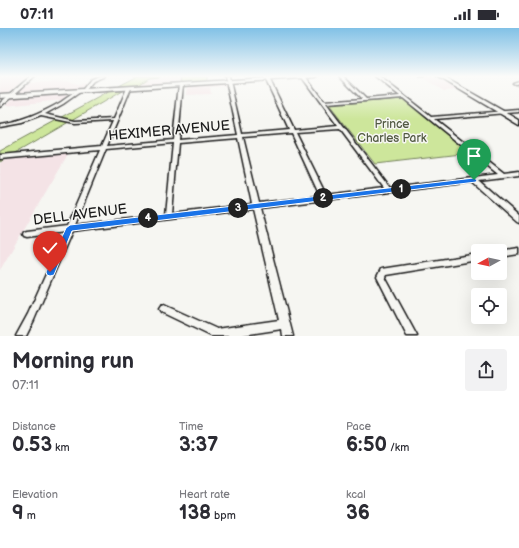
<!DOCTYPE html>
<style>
body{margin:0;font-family:"Balsamiq Sans",sans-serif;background:#f2f2f3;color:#2b2b33;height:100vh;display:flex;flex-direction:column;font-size:15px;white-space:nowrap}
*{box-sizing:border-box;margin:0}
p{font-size:13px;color:#7c7c81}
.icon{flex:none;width:22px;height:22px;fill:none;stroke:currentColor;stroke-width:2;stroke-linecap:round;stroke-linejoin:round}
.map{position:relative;height:308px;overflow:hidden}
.sheet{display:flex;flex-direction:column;background:#fff;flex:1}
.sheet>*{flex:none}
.needle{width:26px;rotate:262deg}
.controls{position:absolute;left:471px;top:216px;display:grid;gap:8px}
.controls a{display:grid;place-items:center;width:36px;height:36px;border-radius:4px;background:#fff;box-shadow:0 4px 16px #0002;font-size:20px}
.pin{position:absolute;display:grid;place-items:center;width:34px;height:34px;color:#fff;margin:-41px -17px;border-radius:50% 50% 50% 0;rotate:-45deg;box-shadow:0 0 4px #0007}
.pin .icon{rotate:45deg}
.km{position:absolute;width:20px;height:20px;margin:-10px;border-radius:50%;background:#222;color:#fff;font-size:11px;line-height:20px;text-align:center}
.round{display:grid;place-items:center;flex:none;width:42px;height:42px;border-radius:4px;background:#f2f2f3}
.head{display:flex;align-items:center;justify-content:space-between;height:68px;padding:0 12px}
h1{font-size:22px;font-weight:600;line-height:30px}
.metrics{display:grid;grid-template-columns:repeat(3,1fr);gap:6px;height:68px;padding:4px 12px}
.metrics div{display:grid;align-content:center}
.metrics b{font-size:20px;font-weight:600}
.metrics small{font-size:11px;font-weight:400}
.metrics p{font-size:11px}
.status{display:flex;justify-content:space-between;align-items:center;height:28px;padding:0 20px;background:#fff;direction:ltr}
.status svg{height:11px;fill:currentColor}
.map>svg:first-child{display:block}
</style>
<div class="status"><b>07:11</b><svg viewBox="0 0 49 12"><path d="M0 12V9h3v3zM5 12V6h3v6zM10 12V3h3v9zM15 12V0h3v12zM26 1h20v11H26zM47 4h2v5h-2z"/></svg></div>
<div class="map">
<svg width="519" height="308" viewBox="0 0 519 308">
<rect width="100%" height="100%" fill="#f6f6f2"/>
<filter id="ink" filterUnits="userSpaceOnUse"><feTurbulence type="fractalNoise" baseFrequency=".025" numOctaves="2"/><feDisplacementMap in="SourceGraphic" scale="8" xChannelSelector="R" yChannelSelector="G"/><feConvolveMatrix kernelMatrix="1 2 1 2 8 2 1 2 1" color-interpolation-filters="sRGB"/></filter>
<g filter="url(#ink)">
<path fill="#f4e3e6" d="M 0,48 L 28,48 L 7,66 L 0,66 Z
M 161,48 L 181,48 L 180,55 L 137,58 L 149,50 L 160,50 Z
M 420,48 L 434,48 L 458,62 L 444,63 Z
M 70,53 L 77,56 L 85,55 L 81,61 L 20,63 L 29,55 Z
M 226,55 L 226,58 L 210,59 L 211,66 L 186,67 L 187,58 Z
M 71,65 L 62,72 L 5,78 L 14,69 Z
M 68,126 L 0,242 L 0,135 L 6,131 Z"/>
<path fill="#cde69b" stroke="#74815c" d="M 138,48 L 161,48 L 160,49 L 149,50 L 137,58 L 119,58 Z
M 181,48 L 207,48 L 207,53 L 180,55 Z
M 110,63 L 122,63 L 0,134 L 0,123 Z
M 403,71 L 470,125 L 375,136 L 329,77 Z"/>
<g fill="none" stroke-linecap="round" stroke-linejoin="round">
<defs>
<path id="minor" d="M 100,48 L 105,48 L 93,53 L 85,63 L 83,63 L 83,61 L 91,51 Z
M 225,48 L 229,48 L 242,106 L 289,102 L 264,48 L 268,48 L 294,102 L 338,98 L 301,48 L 305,48 L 324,74 L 362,71 L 339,48 L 343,48 L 366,71 L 400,68 L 375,48 L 379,48 L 431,89 L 519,82 L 519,84 L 434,91 L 504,146 L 519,144 L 519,148 L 479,153 L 519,188 L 519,195 L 517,194 L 472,154 L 260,180 L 293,308 L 283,308 L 282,301 L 236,308 L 211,308 L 161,284 L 159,281 L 161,278 L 164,277 L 217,301 L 279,292 L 253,181 L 72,203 L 34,292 L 26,308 L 16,308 L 28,286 L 65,204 L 27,209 L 24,208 L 23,206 L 24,204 L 27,203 L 67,198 L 100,122 L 0,131 L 0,127 L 102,118 L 113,93 L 75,95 L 41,88 L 22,95 L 0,99 L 0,97 C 22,94 42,85 61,74 C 67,70 73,65 79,62 L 81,63 L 80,64 L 63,76 L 45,86 L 75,93 L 114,91 L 127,60 L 129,59 L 131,60 L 107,118 L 173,112 L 179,56 L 181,55 L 183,56 L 178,112 L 238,107 ZM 403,70 L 498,147 L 390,160 L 326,76 ZM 340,101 L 384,160 L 326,167 L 295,104 ZM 291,105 L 320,168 L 259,175 L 243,109 ZM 238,110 L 252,176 L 172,186 L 178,115 ZM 173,115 L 166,187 L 75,197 L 106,121 Z
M 519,53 L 519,55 L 515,56 L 513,55 Z
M 519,220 L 519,226 L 500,229 L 499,223 Z
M 478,226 L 478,232 L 386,247 L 385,249 L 417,308 L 407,308 L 377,249 L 381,241 Z"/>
<path id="tertiary" d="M 31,48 L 35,48 L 0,79 L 0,75 Z"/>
<path id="secondary" d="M 298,48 L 318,48 L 316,49 L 0,70 L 0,66 Z
M 437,48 L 442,48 L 519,92 L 519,97 Z"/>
</defs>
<use href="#minor" stroke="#1c1c1c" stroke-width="3"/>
<use href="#tertiary" stroke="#1c1c1c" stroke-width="3"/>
<use href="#secondary" stroke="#1c1c1c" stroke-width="3"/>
<use href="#minor" fill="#f6f6f2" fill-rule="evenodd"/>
<use href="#tertiary" fill="#f6f6f2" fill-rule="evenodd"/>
<use href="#secondary" fill="#f6f6f2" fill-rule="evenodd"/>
</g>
<path fill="#ce9daf" stroke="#1c1c1c" d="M 420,48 L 425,48 L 424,49 L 419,49 Z"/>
</g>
<linearGradient id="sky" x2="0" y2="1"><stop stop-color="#81c1e6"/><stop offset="0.53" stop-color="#fbfbf9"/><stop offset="1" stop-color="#fbfbf9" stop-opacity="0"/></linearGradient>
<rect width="519" height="91" fill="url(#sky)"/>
<path fill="#1a73e8" stroke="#fff" d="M 474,150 L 477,152 L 476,154 L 72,203 L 54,247 L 50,248 L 47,247 L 46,244 L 66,200 L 70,197 Z"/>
<g text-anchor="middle" stroke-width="3" stroke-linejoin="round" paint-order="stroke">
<g font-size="12" fill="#515942" stroke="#f6f6f2">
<text x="392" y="100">Prince<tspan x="392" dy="14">Charles Park</tspan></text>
</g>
<g font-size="14" fill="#1c1c1c" stroke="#f6f6f2">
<text transform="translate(169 102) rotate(-5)" y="5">HEXIMER AVENUE</text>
<text transform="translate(80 186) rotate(-7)" y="5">DELL AVENUE</text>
</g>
</g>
</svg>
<div class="controls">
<a><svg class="needle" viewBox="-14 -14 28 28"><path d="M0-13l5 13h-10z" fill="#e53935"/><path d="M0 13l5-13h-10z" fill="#7c7c81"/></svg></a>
<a><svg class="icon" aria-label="locate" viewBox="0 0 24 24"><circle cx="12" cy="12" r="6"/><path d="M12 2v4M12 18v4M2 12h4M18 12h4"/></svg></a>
</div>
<div class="pin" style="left:474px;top:152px;background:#1e9e55"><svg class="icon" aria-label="arrive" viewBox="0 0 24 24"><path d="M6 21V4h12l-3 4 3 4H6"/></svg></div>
<div class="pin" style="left:50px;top:244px;background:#d93025"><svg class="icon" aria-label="check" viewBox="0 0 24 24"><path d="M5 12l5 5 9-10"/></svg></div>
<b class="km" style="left:401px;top:161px">1</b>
<b class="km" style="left:323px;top:170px">2</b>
<b class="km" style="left:238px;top:180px">3</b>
<b class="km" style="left:148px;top:190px">4</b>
</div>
<section class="sheet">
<div class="head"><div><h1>Morning run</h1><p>07:11</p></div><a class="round"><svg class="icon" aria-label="share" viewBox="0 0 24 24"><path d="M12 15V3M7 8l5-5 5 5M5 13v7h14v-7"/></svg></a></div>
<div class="metrics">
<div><p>Distance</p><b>0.53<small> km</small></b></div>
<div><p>Time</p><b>3:37</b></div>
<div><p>Pace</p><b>6:50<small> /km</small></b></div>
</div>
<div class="metrics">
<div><p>Elevation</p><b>9<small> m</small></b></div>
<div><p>Heart rate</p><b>138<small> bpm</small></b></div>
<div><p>kcal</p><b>36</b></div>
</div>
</section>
